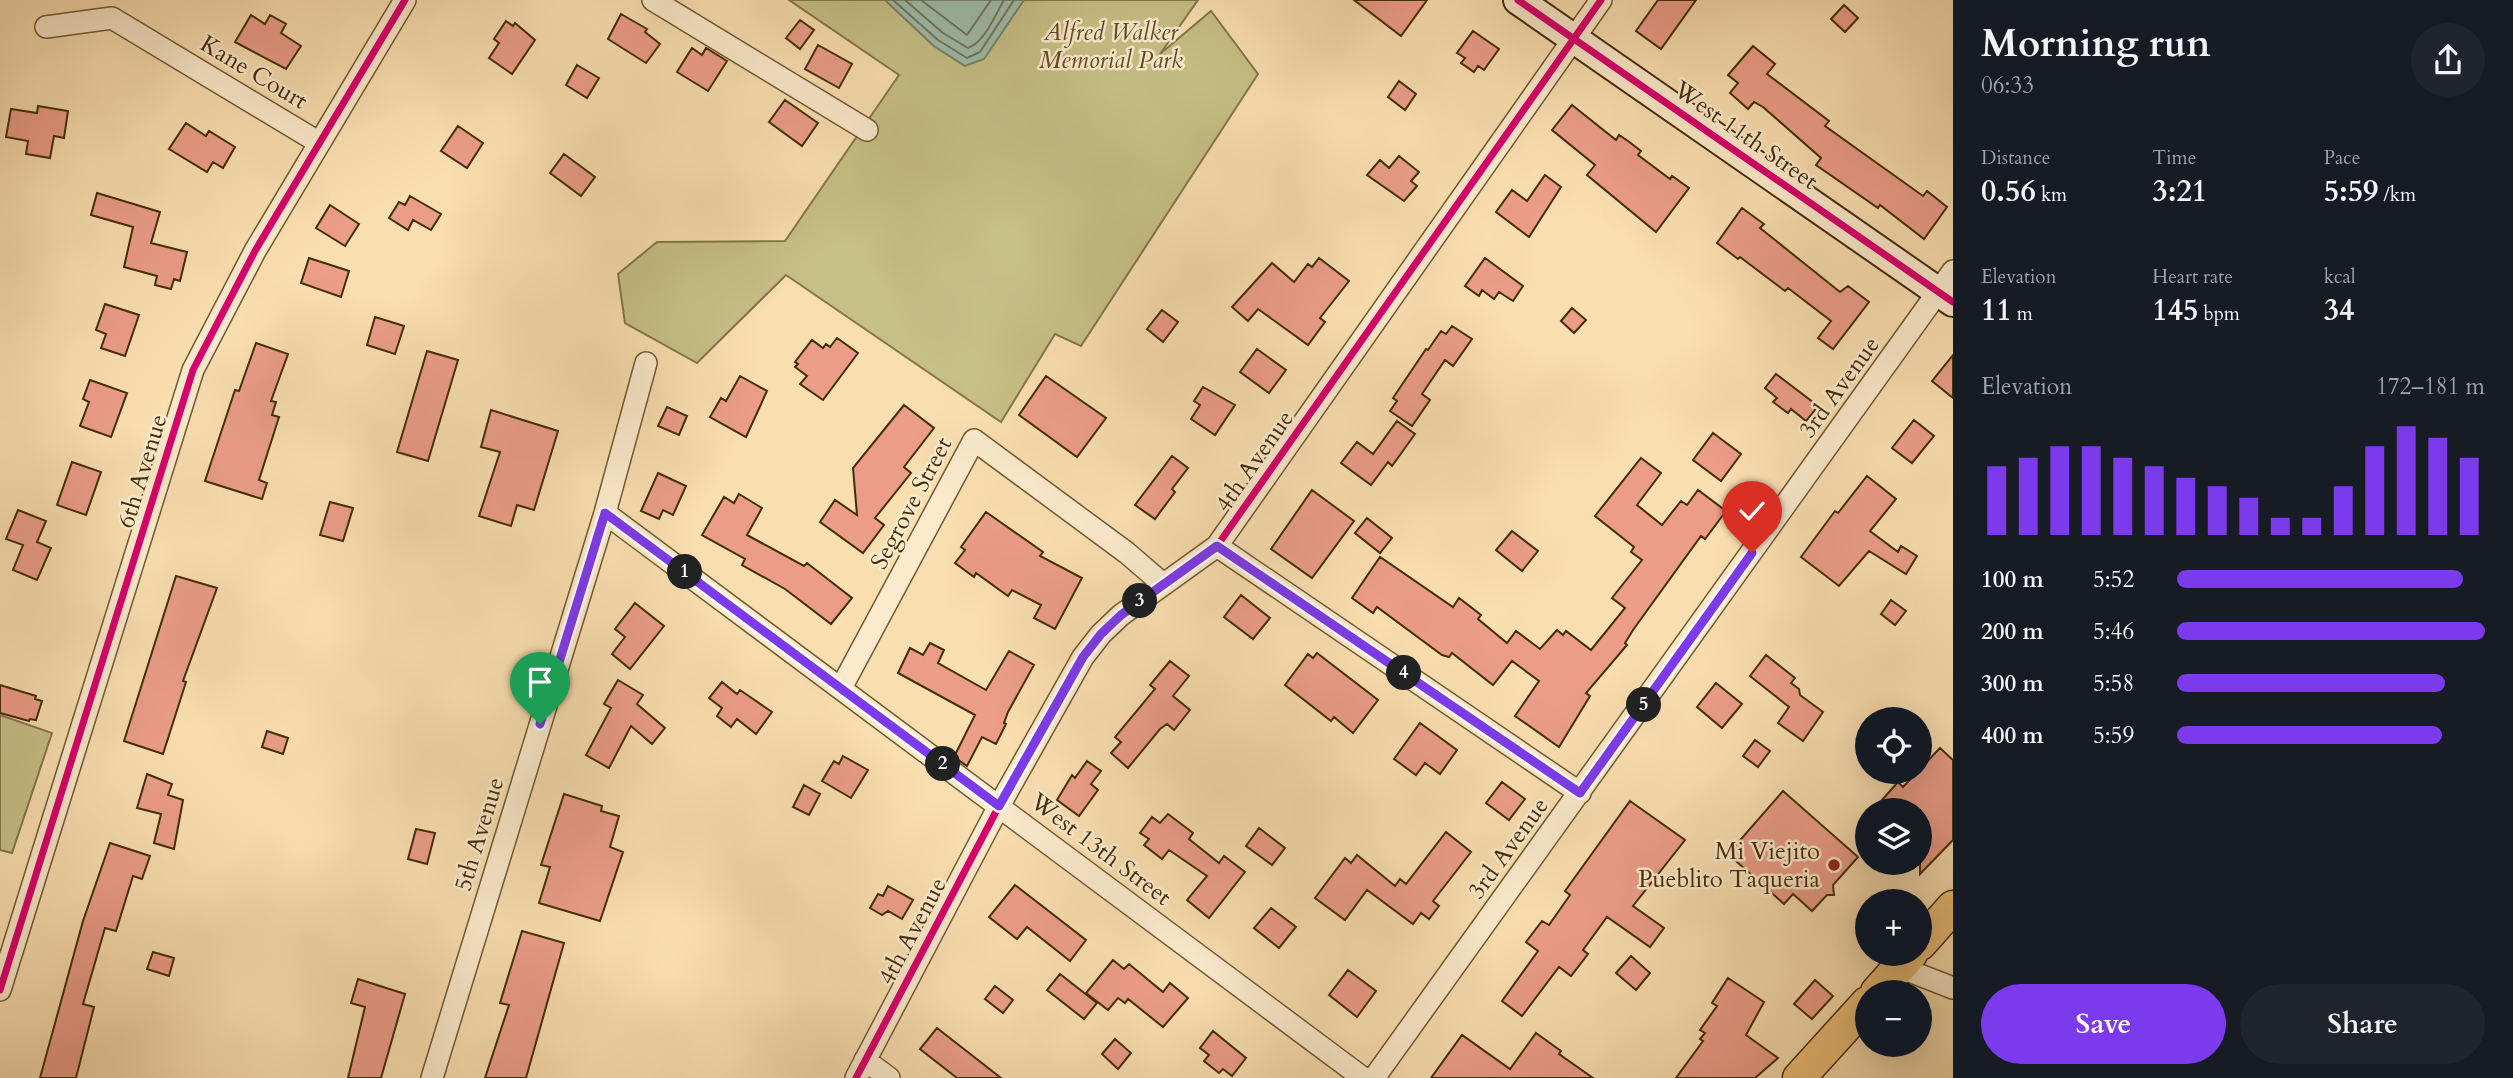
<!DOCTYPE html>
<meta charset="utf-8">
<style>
body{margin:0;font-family:Cardo,serif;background:#20242c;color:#f1f3f6;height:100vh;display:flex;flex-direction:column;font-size:26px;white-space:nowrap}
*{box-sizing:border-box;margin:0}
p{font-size:23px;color:#9ea1a6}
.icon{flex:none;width:38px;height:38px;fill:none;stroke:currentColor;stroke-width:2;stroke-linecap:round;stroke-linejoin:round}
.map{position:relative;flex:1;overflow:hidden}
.side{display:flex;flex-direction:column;background:#171b24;width:560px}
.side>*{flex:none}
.tools{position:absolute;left:1855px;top:707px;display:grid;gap:14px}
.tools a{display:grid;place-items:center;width:77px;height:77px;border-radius:50%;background:#171b24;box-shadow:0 7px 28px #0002;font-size:35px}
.pin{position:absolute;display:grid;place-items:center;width:60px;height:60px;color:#fff;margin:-72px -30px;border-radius:50% 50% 50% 0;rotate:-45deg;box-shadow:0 0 7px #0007}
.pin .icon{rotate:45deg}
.km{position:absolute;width:35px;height:35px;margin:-18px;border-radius:50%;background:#222;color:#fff;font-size:19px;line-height:35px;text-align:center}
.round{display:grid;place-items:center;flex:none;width:74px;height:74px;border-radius:37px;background:#20242c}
.headline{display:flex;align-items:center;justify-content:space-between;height:119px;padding:0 28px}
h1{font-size:38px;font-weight:700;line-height:52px}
.stats{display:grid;grid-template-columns:repeat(3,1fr);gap:10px;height:119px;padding:7px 28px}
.stats div{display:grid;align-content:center}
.stats b{font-size:30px;font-weight:700}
.stats small{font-size:19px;font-weight:400}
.stats p{font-size:19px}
.chart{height:196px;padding:14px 28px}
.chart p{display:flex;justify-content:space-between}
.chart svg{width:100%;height:126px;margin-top:7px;stroke:#7c3aed;stroke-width:6}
.action{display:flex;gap:14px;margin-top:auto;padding:14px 28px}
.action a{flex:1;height:80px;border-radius:42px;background:#7c3aed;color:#fff;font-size:28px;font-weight:700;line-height:80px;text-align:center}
.action a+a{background:#20242c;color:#f1f3f6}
ul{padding:0 28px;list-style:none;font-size:23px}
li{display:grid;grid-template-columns:112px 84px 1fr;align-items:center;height:52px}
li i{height:18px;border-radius:9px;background:#7c3aed}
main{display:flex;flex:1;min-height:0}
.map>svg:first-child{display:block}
</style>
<main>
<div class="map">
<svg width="1953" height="1078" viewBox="0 0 1953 1078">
<rect width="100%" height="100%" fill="#f9deb0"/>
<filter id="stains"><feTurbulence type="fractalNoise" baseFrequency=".00286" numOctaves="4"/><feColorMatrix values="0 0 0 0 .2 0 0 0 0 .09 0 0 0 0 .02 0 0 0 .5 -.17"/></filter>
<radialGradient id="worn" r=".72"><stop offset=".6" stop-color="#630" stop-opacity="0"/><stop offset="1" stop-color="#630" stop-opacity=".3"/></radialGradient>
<path fill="#c6bf86" stroke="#847648" stroke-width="2" d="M 789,0 L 885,0 L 934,46 L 965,66 L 1024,0 L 1198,0 L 1160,54 L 1211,11 L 1258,74 L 1081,346 L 1055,334 L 1001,422 L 786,275 L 697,363 L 625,323 L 618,274 L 657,242 L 785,241 L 899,75 Z
M 0,715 L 52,733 L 12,853 L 0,850 Z"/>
<path fill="#9ebcaa" stroke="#7a836a" stroke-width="2" d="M 885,0 L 1024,0 L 984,59 L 965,66 L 934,46 Z"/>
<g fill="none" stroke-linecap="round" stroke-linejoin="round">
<path stroke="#70745a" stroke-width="2" d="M 893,0 L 938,40 L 967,58 L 980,52 L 1014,0
M 905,0 L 943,33 L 968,48 C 985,42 995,15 1004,0
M 921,0 L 967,35 L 991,0"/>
</g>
<path fill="#eb9d88" stroke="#432d09" stroke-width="2" d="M 1354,0 L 1427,0 L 1401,36 Z
M 1658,0 L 1696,0 L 1661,49 L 1636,31 Z
M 1844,5 L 1858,18 L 1845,32 L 1831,19 Z
M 621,14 L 647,29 L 645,32 L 660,44 L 646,63 L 608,39 Z
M 251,15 L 265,24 L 270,15 L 286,24 L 281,33 L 301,46 L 286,69 L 235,42 Z
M 800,20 L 814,30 L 800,49 L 786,38 Z
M 506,21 L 513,26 L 515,23 L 535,40 L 512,74 L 489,58 L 499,43 L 494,39 Z
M 1473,31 L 1499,49 L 1484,70 L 1478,66 L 1474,72 L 1461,63 L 1465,58 L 1457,53 Z
M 818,45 L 852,64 L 839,88 L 805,69 Z
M 1753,46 L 1775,64 L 1767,74 L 1829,121 L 1825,126 L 1923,196 L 1927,191 L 1947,207 L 1924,239 L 1880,205 L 1878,208 L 1816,165 L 1821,158 L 1763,107 L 1754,102 L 1748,109 L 1730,93 L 1738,83 L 1728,75 Z
M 692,48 L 702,55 L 706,48 L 727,61 L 708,91 L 677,72 Z
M 577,65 L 599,78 L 587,98 L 566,85 Z
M 1399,81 L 1416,94 L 1405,110 L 1388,97 Z
M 785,100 L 818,123 L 802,146 L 769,122 Z
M 1572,105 L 1616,140 L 1619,135 L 1628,141 L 1641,151 L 1638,155 L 1670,179 L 1672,176 L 1689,188 L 1656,232 L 1587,175 L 1595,165 L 1552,130 Z
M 38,106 L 68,111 L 64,138 L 54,136 L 50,158 L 26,154 L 28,141 L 6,137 L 11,109 L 37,113 Z
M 186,123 L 206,136 L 209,131 L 235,147 L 223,168 L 213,162 L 207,172 L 169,149 Z
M 458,126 L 483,143 L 467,168 L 441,151 Z
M 564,154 L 595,177 L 581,196 L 550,173 Z
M 1399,156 L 1419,172 L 1411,181 L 1417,186 L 1404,201 L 1367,175 L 1380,160 L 1389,168 Z
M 1545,175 L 1561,187 L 1529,237 L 1496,212 L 1512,190 L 1527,201 Z
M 97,193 L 160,212 L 151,243 L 187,252 L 180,281 L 174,279 L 171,289 L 155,285 L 157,276 L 124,267 L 133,227 L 91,215 Z
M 410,196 L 441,214 L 431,230 L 413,220 L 408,230 L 389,218 L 399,202 L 405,205 Z
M 330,205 L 359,224 L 345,246 L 316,228 Z
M 1742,208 L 1764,224 L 1760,228 L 1840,292 L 1848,286 L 1869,302 L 1833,349 L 1818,338 L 1831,321 L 1788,288 L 1785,291 L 1740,257 L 1738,259 L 1717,243 Z
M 309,258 L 349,271 L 341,297 L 301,283 Z
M 1319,258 L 1349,281 L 1320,318 L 1325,322 L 1308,345 L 1258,309 L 1248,321 L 1232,307 L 1272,263 L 1294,282 L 1308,264 L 1312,267 Z
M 1485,258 L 1523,286 L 1513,301 L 1499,292 L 1494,299 L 1482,290 L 1479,296 L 1465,286 Z
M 105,304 L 139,315 L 125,356 L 101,348 L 106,334 L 96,330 Z
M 1572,308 L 1586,320 L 1574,333 L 1561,321 Z
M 1162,310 L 1178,322 L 1163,342 L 1147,329 Z
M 375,317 L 404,326 L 395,354 L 367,345 Z
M 1452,326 L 1472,339 L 1453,366 L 1445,360 L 1422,394 L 1430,400 L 1412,426 L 1390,411 L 1397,401 L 1393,398 L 1426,349 L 1428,350 L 1441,331 L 1446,334 Z
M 837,338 L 858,353 L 823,400 L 800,384 L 807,376 L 795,367 L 798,364 L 795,362 L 812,340 L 823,348 L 826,344 L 830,347 Z
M 256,343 L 288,354 L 271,401 L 276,402 L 272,415 L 279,417 L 259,480 L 267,483 L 262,499 L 205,481 L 235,390 L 239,391 Z
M 1257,349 L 1286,370 L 1269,393 L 1240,372 Z
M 427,351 L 458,360 L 428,461 L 397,452 Z
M 1953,355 L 1953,398 L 1932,381 Z
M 1776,374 L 1818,406 L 1806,421 L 1791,409 L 1788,413 L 1773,402 L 1777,398 L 1765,388 Z
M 740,376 L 767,391 L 746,437 L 710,417 L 721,398 L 726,401 Z
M 1046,376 L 1106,418 L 1077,457 L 1019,415 Z
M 90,380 L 127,393 L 111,437 L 80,426 L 89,402 L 83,399 Z
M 1203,387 L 1235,405 L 1215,435 L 1191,419 L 1200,405 L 1194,401 Z
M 904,405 L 934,428 L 904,467 L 911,473 L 875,518 L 884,525 L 863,553 L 820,522 L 835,500 L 857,515 L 853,468 Z
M 667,407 L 687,416 L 679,435 L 658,426 Z
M 491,410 L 558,431 L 534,510 L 517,505 L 511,526 L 479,516 L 500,452 L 481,447 Z
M 1914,420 L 1934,436 L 1912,463 L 1892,448 Z
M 1397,421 L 1415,434 L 1392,466 L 1388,462 L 1371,485 L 1341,463 L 1357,442 L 1373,454 Z
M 1713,433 L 1741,454 L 1721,481 L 1693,460 Z
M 1172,456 L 1188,468 L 1172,489 L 1175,492 L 1155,519 L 1135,505 Z
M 1641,458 L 1661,473 L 1637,505 L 1662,525 L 1681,501 L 1687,505 L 1698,490 L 1726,511 L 1705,539 L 1701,536 L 1633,630 L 1625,643 L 1627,645 L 1586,693 L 1590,696 L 1559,747 L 1515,716 L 1539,681 L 1512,661 L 1493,685 L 1452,653 L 1449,657 L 1442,655 L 1377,607 L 1373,613 L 1352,598 L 1380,557 L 1453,607 L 1459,598 L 1481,615 L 1478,619 L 1507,643 L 1516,631 L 1540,649 L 1557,630 L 1563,635 L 1566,631 L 1591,650 L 1625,608 L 1612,598 L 1642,560 L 1631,552 L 1634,547 L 1595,516 Z
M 72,462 L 101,472 L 86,515 L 57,505 Z
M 658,473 L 686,486 L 673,515 L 663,510 L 659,519 L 641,511 Z
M 1867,476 L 1896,499 L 1870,531 L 1898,552 L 1901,546 L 1917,556 L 1906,574 L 1869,551 L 1839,586 L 1801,557 L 1835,511 L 1838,513 Z
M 1312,490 L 1354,521 L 1312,578 L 1271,549 Z
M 739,494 L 762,508 L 747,535 L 804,566 L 807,563 L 852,598 L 831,624 L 785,589 L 742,565 L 745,559 L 702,535 L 724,497 L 734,503 Z
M 330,502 L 353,508 L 343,541 L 320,535 Z
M 18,510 L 46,521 L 37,542 L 51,548 L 37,580 L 13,570 L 23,545 L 6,539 Z
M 986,512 L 1043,552 L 1040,556 L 1082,578 L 1055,629 L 1034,618 L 1041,605 L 1012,590 L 1008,596 L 976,573 L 974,577 L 955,563 L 965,550 L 961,547 Z
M 1367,518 L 1392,538 L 1380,553 L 1355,533 Z
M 1512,531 L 1538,551 L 1522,571 L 1496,550 Z
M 176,576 L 217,588 L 183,681 L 186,682 L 163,754 L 124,741 Z
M 1241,595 L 1270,618 L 1253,639 L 1224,617 Z
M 1891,600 L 1906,611 L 1895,625 L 1881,614 Z
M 635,603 L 664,626 L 630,669 L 612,654 L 625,637 L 615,629 Z
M 930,643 L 944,650 L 938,663 L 986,690 L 1009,651 L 1034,665 L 1008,712 L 1004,723 L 1006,724 L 996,744 L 982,737 L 967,766 L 954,757 L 975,715 L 898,673 L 910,648 L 923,655 Z
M 1317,653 L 1378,700 L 1353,733 L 1334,717 L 1331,721 L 1285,685 L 1308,654 L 1313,658 Z
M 1766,655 L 1795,678 L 1791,683 L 1799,689 L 1800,695 L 1823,712 L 1803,741 L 1778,723 L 1789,707 L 1750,676 Z
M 1170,661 L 1189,676 L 1173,696 L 1190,710 L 1174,730 L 1167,724 L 1160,729 L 1128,768 L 1111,753 L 1121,742 L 1115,737 L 1155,689 L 1150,685 Z
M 618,680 L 643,695 L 637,704 L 665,728 L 652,744 L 631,726 L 609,768 L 586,755 L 611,708 L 604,704 Z
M 722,682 L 737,694 L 740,690 L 772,712 L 756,734 L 737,719 L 731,727 L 717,716 L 722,708 L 709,698 Z
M 1716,683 L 1742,704 L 1722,728 L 1697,707 Z
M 0,685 L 36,696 L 35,699 L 42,701 L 36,720 L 30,719 L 29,721 L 0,713 Z
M 1420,723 L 1457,750 L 1440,774 L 1425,763 L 1416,775 L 1394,759 Z
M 267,731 L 288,738 L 283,754 L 262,747 Z
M 1755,740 L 1770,751 L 1758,767 L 1743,756 Z
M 1940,748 L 1953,760 L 1953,840 L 1920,874 L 1920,810 L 1873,810 L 1898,782 L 1903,787 Z
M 843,756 L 868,770 L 851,798 L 822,781 L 834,761 L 839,764 Z
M 1087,761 L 1101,771 L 1091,784 L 1098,790 L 1079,816 L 1057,800 L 1072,775 L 1075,778 Z
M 147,774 L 172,784 L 168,795 L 183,800 L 174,849 L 154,843 L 161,814 L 137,808 Z
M 1502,782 L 1525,799 L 1509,820 L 1486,803 Z
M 804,785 L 820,794 L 809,815 L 793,807 Z
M 1783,791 L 1858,857 L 1833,885 L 1834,895 L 1827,895 L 1812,911 L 1793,894 L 1784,904 L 1728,854 Z
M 564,794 L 602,806 L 601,811 L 619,816 L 610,847 L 623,852 L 600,921 L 539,903 L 550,867 L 541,865 Z
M 1630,801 L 1685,840 L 1633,906 L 1664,928 L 1650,947 L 1607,917 L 1583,950 L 1588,954 L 1571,976 L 1559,967 L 1522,1016 L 1502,1001 L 1538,951 L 1526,942 L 1542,921 L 1549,925 L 1570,895 L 1565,891 Z
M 1168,814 L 1193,833 L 1189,839 L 1219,863 L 1224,856 L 1245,872 L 1209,918 L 1187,900 L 1207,876 L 1169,850 L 1162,859 L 1144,845 L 1149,839 L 1140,833 L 1152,817 L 1160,823 Z
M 1259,828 L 1285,848 L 1272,865 L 1246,846 Z
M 416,829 L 435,833 L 427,864 L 408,859 Z
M 1446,832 L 1471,852 L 1433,901 L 1439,906 L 1429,919 L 1421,913 L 1413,924 L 1367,890 L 1345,920 L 1315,898 L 1345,858 L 1351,863 L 1357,855 L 1395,886 L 1400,879 L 1406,884 Z
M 110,843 L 150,856 L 142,879 L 133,876 L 116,931 L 105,928 L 83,1004 L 94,1007 L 76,1078 L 40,1078 L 83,921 Z
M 1015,885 L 1086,940 L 1070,961 L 1027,927 L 1017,939 L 989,917 Z
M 888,886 L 913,900 L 902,919 L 888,911 L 882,915 L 870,908 L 878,894 L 883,896 Z
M 1271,908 L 1296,927 L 1279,948 L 1254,928 Z
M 522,931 L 564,943 L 526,1078 L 485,1078 L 509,1005 L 500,1003 Z
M 153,952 L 174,958 L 169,976 L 147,969 Z
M 1631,956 L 1650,973 L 1636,990 L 1616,973 Z
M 1113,960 L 1124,969 L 1129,964 L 1163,992 L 1170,983 L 1188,998 L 1163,1027 L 1128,999 L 1125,1003 L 1118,998 L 1108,1010 L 1086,993 Z
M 1348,970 L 1376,991 L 1357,1017 L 1329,995 Z
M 1060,974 L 1097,1003 L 1084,1019 L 1047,990 Z
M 1728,978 L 1764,1002 L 1746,1035 L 1778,1058 L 1755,1078 L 1676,1078 L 1703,1041 L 1700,1039 L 1705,1033 L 1700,1030 L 1717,1006 L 1712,1003 Z
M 358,979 L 405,994 L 381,1078 L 348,1078 L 365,1007 L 351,1003 Z
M 1815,980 L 1833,996 L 1812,1019 L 1794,1004 Z
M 995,986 L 1013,1000 L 1003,1013 L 985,999 Z
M 937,1028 L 1001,1078 L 957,1078 L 920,1049 Z
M 1213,1031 L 1246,1058 L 1232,1076 L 1223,1069 L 1219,1073 L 1204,1061 L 1209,1055 L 1200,1048 Z
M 1536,1033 L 1561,1051 L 1559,1054 L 1593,1078 L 1431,1078 L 1462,1035 L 1510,1069 Z
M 1115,1039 L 1131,1053 L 1118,1069 L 1102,1054 Z"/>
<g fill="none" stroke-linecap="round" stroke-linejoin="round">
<defs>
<path id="street" d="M 653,0 L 867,130
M 46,27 L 112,18 L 318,142
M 605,513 L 1363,1078
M 1217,546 L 1580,793
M 841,688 L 974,440 L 1127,553 L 1163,584
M 1899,967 L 1953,988
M 0,990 L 193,370 L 255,251 L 405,0
M 865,1060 L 889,1078
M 432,1078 L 605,513 L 646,363
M 856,1078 L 999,806 L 1083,657 L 1101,634 L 1121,615 L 1217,546 L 1601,0
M 1374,1078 L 1953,271"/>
<path id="secondary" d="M 1518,0 L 1953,302"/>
<path id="primary" d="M 1920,944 L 1953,907
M 1877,992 L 1911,954
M 1799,1078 L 1867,1003"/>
</defs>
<use href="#street" stroke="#705933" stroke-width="24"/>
<use href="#secondary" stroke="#432d09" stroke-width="32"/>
<use href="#primary" stroke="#432d09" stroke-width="35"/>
<use href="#street" stroke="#fbeacc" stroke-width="21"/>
<use href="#secondary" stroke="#fbeacc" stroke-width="28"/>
<use href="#primary" stroke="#ecbf78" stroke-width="32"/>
<defs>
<path id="cycleway" d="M 1518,0 L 1953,302
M 0,990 L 193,370 L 255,251 L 405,0
M 856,1078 L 999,806 L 1083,657 L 1101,634 L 1121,615 L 1217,546 L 1601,0"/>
</defs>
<use href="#cycleway" stroke="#fbeacc" stroke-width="11"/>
<use href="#cycleway" stroke="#d6006c" stroke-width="7"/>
</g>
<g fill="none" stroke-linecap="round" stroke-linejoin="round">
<defs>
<path id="route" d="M 540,724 L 605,513 L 999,806 L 1083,657 L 1101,634 L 1121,615 L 1217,546 L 1580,793 L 1752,553"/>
</defs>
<use href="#route" stroke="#fff" stroke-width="14"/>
<use href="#route" stroke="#7c3aed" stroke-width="9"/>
</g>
<circle fill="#8f2418" stroke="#fbeacc" stroke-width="2.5" cx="1834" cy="865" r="7"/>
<g text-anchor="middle" stroke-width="5" stroke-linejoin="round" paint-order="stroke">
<g font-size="24" font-style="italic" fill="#5d4a22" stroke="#fbeacc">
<text x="1111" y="40">Alfred Walker<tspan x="1111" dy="28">Memorial Park</tspan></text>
</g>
<g font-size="24" fill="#432d09" stroke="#fbeacc">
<text transform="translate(254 72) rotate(31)" y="8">Kane Court</text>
<text transform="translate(1746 135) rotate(35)" y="8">West 11th Street</text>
<text transform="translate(1839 387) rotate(-54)" y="8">3rd Avenue</text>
<text transform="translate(1254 461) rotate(-55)" y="8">4th Avenue</text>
<text transform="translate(142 471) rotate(-73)" y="8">6th Avenue</text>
<text transform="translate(911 503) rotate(-62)" y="8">Segrove Street</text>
<text transform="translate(479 834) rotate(-73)" y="8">5th Avenue</text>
<text transform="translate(1508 848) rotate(-54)" y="8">3rd Avenue</text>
<text transform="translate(1101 849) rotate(37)" y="8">West 13th Street</text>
<text transform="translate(912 931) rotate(-62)" y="8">4th Avenue</text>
</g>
<g font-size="24" fill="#432d09" stroke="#fbeacc" text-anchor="end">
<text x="1820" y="859">Mi Viejito<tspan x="1820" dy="28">Pueblito Taqueria</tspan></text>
</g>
</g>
<rect width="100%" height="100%" filter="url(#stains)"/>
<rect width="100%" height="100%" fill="url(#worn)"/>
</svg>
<div class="tools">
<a><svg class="icon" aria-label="locate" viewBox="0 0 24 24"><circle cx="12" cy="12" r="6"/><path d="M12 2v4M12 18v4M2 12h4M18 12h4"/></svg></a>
<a><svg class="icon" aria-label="layers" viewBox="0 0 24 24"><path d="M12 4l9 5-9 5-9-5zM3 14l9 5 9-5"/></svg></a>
<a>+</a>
<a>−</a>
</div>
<div class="pin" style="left:540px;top:724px;background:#1e9e55"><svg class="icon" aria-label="arrive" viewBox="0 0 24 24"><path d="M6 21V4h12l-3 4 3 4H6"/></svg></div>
<div class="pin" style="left:1752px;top:553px;background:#d93025"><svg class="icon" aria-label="check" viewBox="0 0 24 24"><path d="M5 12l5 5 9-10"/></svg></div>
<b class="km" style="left:685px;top:572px">1</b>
<b class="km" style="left:943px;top:764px">2</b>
<b class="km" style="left:1140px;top:601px">3</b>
<b class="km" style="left:1404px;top:673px">4</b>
<b class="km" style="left:1644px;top:705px">5</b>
</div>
<section class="side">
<div class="headline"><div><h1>Morning run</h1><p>06:33</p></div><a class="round"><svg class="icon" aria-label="share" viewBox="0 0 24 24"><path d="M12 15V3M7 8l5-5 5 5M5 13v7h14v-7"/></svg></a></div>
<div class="stats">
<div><p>Distance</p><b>0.56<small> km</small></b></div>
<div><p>Time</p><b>3:21</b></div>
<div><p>Pace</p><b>5:59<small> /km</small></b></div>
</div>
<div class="stats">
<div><p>Elevation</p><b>11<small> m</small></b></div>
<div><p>Heart rate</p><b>145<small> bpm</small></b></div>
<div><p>kcal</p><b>34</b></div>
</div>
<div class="chart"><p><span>Elevation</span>172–181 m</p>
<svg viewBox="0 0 160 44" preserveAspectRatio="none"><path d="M5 44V20M15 44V17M25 44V13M35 44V13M45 44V17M55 44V20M65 44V24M75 44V27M85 44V31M95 44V38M105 44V38M115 44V27M125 44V13M135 44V6M145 44V10M155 44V17"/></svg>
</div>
<ul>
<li><b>100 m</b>5:52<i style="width:93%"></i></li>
<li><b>200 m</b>5:46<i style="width:100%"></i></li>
<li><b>300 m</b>5:58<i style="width:87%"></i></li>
<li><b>400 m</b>5:59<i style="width:86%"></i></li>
</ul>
<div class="action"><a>Save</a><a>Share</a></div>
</section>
</main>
